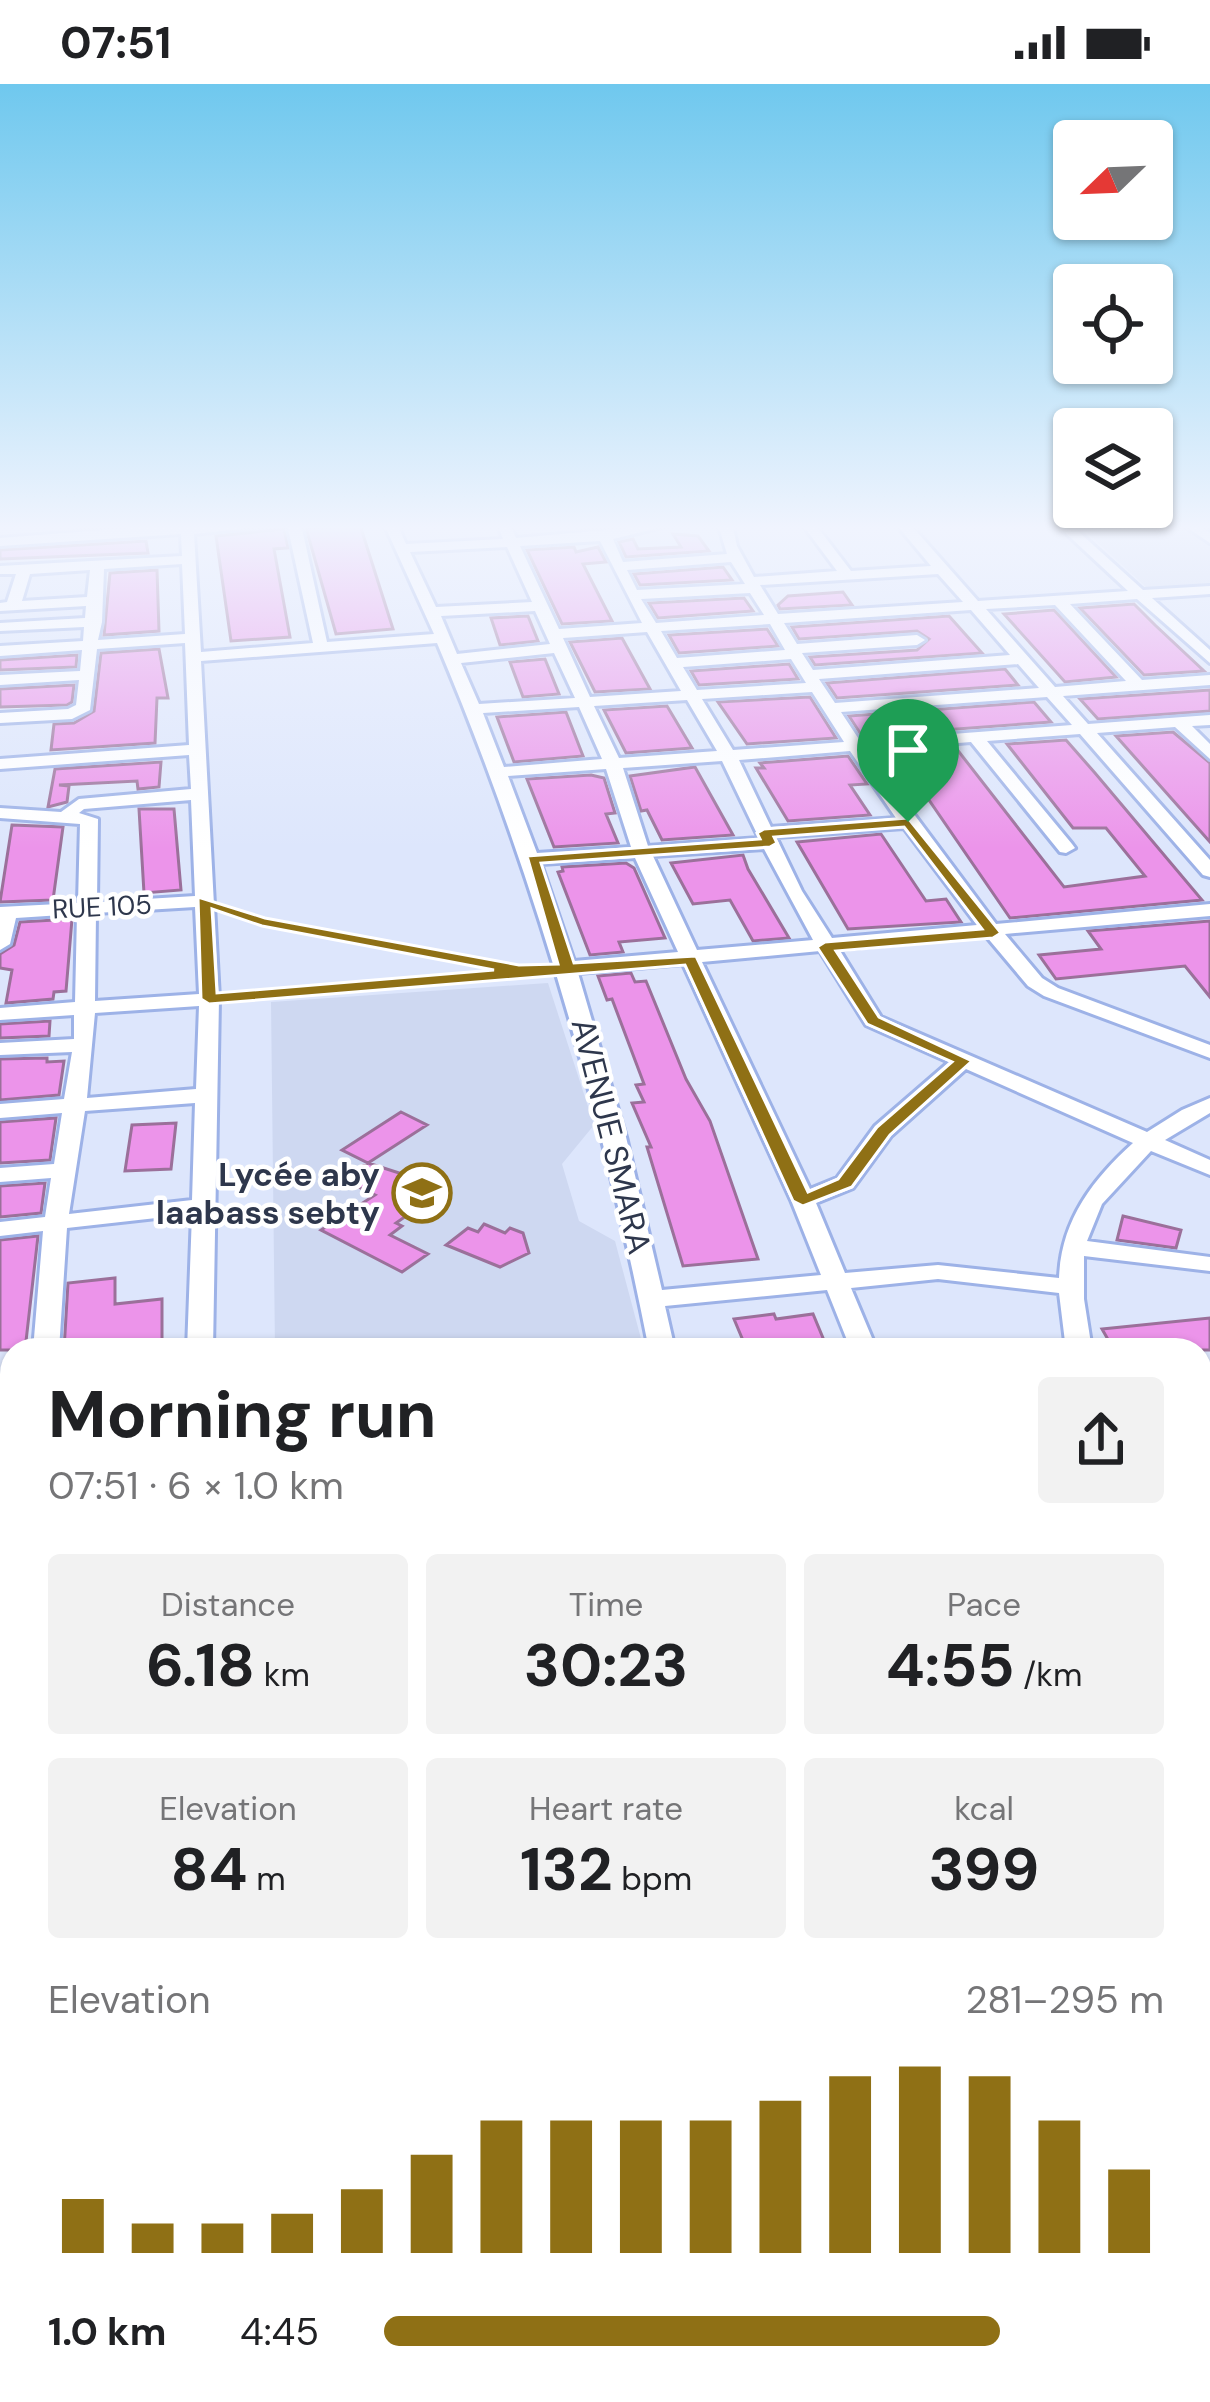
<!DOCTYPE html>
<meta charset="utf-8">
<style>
body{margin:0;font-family:"DM Sans",sans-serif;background:#f2f2f2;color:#202124;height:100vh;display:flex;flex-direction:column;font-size:45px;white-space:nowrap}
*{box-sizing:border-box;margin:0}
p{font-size:39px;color:#757577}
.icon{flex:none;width:66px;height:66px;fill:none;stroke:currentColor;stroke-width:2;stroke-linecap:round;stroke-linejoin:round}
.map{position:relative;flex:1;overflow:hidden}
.sheet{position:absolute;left:0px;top:1254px;width:1212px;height:1065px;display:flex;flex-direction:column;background:#fff;border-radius:36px 36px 0 0;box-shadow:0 3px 9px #0004}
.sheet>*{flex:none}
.needle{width:78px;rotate:247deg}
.buttons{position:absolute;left:1053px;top:36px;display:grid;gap:24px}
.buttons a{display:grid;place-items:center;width:120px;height:120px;border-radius:12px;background:#fff;box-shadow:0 3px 9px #0004;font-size:60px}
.pin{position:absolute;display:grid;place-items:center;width:102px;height:102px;color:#fff;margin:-123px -51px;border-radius:50% 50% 50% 0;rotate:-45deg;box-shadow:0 0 12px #0007}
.pin .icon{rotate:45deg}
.round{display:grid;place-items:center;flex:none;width:126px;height:126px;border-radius:12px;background:#f2f2f2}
.headline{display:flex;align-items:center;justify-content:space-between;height:204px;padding:0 48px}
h1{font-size:66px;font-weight:700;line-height:90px}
.stats{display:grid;grid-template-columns:repeat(3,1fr);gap:18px;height:204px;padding:12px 48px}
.stats div{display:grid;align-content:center;border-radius:12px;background:#f2f2f2;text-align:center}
.stats b{font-size:60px;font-weight:700}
.stats small{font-size:33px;font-weight:400}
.stats p{font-size:33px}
.chart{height:336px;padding:24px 48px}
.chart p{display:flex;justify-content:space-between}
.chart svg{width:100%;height:216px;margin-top:12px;stroke:#8f7015;stroke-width:6}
ul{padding:0 48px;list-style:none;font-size:39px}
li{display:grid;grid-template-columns:192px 144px 1fr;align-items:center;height:90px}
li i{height:30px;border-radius:15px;background:#8f7015}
.status{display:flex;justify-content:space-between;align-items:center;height:84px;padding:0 60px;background:#fff;direction:ltr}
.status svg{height:33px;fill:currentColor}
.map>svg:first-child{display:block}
</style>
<div class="status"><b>07:51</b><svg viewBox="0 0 49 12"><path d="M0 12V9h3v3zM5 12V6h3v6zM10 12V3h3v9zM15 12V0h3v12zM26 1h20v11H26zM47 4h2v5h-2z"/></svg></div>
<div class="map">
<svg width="1210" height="2318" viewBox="0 0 1210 2318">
<rect width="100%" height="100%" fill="#dde6fc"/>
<path fill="#ced8f1" d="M 1078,440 L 1184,440 L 1210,459 L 1210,501 L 1149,506 Z
M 548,899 L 594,1041 L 562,1080 L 579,1137 L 615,1157 L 644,1266 L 275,1266 L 271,918 Z"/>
<path fill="#ec94ea" stroke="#9b709a" stroke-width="3" d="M 360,441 L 393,545 L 336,550 L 306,444 Z
M 284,445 L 288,464 L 274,465 L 290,553 L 231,557 L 216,452 Z
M 673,450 L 698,452 L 709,467 L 626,473 L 619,458 L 633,455 L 638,465 L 681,463 Z
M 146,457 L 148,469 L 0,475 L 0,466 Z
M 574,463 L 576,468 L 598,463 L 606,478 L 583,480 L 612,537 L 562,540 L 527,466 Z
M 723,483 L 732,496 L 640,501 L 634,490 Z
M 157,486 L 159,547 L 104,551 L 110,489 Z
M 843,508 L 852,521 L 780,525 L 778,521 L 788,512 Z
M 744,514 L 753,527 L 658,534 L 649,519 Z
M 1134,520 L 1155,541 L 1204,587 L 1144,591 L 1080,524 Z
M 1054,526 L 1116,593 L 1065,598 L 1004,530 Z
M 528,532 L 538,557 L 500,561 L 491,534 Z
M 949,532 L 982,569 L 815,581 L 810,573 L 917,566 L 929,555 L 917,547 L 799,555 L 792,543 Z
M 767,545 L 778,562 L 679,569 L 669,551 Z
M 622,554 L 650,605 L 595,608 L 570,558 Z
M 159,565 L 168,614 L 157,614 L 155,659 L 51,666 L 54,640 L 74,639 L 94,627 L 101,569 Z
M 77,571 L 76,583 L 0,586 L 0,576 Z
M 545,575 L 559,610 L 523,613 L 510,578 Z
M 789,580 L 798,595 L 699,601 L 691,587 Z
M 1005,585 L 1018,601 L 837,614 L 827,599 Z
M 74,601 L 72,618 L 67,621 L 0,623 L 0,605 Z
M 1210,606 L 1210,627 L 1098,635 L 1080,615 Z
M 810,613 L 836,654 L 747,660 L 718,618 Z
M 1034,618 L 1051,638 L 862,652 L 849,632 Z
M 667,622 L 692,664 L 626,669 L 604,626 Z
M 566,628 L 583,672 L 514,678 L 497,633 Z
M 1173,648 L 1210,679 L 1210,758 L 1116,652 Z
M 1066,656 L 1095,689 L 1202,816 L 1010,834 L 896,668 L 956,664 L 1064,803 L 1145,792 L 1106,744 L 1073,744 L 1007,660 Z
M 848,672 L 867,700 L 850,701 L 870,731 L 788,737 L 756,684 L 764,684 L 760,679 Z
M 161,678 L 159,703 L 138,705 L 137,697 L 59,701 L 69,702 L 67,718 L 48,723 L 55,685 Z
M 695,683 L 733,751 L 662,756 L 647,726 L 641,727 L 630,692 Z
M 591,691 L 604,694 L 615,729 L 606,730 L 618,759 L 554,763 L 527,695 Z
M 139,725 L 174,725 L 181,806 L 144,809 Z
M 12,741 L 63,743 L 53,816 L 0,818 Z
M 881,750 L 926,817 L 946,815 L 961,838 L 848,845 L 797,758 Z
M 743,771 L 748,785 L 789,854 L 753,857 L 730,816 L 693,820 L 671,779 Z
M 626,779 L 634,784 L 665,854 L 619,858 L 623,868 L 590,871 L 558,788 L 563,787 L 562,783 Z
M 72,835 L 66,907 L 54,908 L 53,915 L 6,919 L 12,886 L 0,884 L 0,870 L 14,861 L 20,838 Z
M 1210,837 L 1210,913 L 1185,882 L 1056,895 L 1039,871 L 1101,865 L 1088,847 Z
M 631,889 L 635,898 L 646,897 L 686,995 L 710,1037 L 758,1175 L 683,1182 L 647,1063 L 651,1063 L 632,1019 L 644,1018 L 636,1001 L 644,1000 L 612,915 L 607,916 L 598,892 Z
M 50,937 L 49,952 L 0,954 L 0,940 Z
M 47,974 L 47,978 L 64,977 L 59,1011 L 0,1016 L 0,975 Z
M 401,1028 L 427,1041 L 368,1079 L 342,1066 Z
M 56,1034 L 50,1076 L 0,1079 L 0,1038 Z
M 176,1039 L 171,1085 L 125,1087 L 132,1041 Z
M 368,1079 L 446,1104 L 396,1139 L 402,1142 L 390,1151 L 428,1170 L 402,1188 L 321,1146 L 375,1111 L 342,1095 Z
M 45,1099 L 41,1129 L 0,1133 L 0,1102 Z
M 1123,1132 L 1181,1146 L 1176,1164 L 1117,1156 Z
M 484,1140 L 505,1149 L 510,1144 L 523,1149 L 529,1169 L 500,1183 L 446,1161 L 468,1144 L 478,1148 Z
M 38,1152 L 25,1266 L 0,1266 L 0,1156 Z
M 115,1194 L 115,1220 L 162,1215 L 162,1262 L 64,1266 L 68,1199 Z
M 774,1230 L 776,1235 L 813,1230 L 828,1266 L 747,1266 L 734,1235 Z
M 1210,1234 L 1210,1266 L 1114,1266 L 1102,1245 Z"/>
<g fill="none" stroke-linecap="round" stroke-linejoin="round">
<defs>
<path id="minor" d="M 180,440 L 286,440 L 194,450 L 201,568 L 313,559 L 287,440 L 301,440 L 327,558 L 434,550 L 384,440 L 397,440 L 406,460 L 503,455 L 497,440 L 510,440 L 516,454 L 674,440 L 613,455 L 623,478 L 727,470 L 718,440 L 732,440 L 737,462 L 754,493 L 837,487 L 802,440 L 815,440 L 851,487 L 931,482 L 896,440 L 910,440 L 978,517 L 1128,507 L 1056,440 L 1070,440 L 1143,506 L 1210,502 L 1210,510 L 1152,514 L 1210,566 L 1210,579 L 1137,515 L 1070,520 L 1142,596 L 1210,591 L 1210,601 L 1063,612 L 1088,640 L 1210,631 L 1210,641 L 1192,642 L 1210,660 L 1210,675 L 1175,643 L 1097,649 L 1210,776 L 1210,793 L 1203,791 L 1080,650 L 987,657 L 1072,760 L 1075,764 L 1066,769 L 1060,768 L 971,658 L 866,666 L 996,840 L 1210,820 L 1210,832 L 1005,850 L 1042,894 L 1058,904 L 1210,961 L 1210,974 L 1044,912 L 1028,902 L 986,852 L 839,865 L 881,933 L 1147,1048 L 1182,1026 L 1210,1014 L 1210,1029 L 1165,1056 L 1210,1076 L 1210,1091 L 1151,1067 L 1102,1120 L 1087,1157 L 1210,1173 L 1210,1187 L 1084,1172 L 1084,1215 L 1092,1266 L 1066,1266 L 1059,1209 L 938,1195 L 851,1204 L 877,1266 L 851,1266 L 827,1206 L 665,1222 L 675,1266 L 649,1266 C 601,1023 533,786 437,559 L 201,577 L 219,915 L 213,1266 L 187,1266 L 192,1130 L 67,1144 L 59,1266 L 33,1266 L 43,1147 L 0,1152 L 0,1138 L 45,1133 L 51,1094 L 0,1098 L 0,1084 L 54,1080 L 62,1029 L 0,1034 L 0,1020 L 64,1015 L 72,968 L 0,971 L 0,959 L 74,955 L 74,931 L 0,936 L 0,924 L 75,918 L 77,830 L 16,834 L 10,860 L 0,866 L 0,823 L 78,819 L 80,740 L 0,734 L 0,724 L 61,728 L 79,715 L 191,705 L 189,671 L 0,685 L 0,675 L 189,661 L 185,559 L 97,565 L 90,626 L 72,635 L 0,639 L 0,629 L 68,625 L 76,621 L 79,596 L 0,601 L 0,591 L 80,587 L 82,566 L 0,572 L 0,562 L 83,557 L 84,543 L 0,547 L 0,539 L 85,534 L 86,522 L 0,527 L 0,519 L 7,518 L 16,490 L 0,490 L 0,482 L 182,472 L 181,450 L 0,462 L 0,454 ZM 600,457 L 642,539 L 559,545 L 520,462 ZM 507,463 L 532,518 L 436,523 L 410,468 ZM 731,478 L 745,500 L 637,506 L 627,486 ZM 182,480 L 185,550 L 98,556 L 102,538 L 104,485 ZM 90,486 L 87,513 L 22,517 L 30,490 ZM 938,490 L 963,518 L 778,530 L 760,501 ZM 750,509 L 764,531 L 656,539 L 641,515 ZM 1055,521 L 1126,597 L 1055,603 L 986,525 ZM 971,526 L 1010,571 L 813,586 L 802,569 L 917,561 L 925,556 L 917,551 L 797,560 L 784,539 ZM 535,527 L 550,560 L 457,570 L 441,532 ZM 770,540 L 785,566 L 677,574 L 661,547 ZM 647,548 L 681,607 L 590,613 L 563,554 ZM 554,569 L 575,614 L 479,620 L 461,579 ZM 791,575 L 806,599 L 697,606 L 683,583 ZM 1018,580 L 1039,604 L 835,619 L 819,595 ZM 812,608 L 844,658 L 733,666 L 702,615 ZM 1047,613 L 1072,641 L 860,657 L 841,628 ZM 687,616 L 717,667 L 619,674 L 594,622 ZM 579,623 L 602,675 L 504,683 L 483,629 ZM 850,667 L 896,734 L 771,743 L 739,676 ZM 722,677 L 759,754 L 648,762 L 623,684 ZM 606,685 L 631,763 L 537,769 L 508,692 ZM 191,716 L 195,812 L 97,818 L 98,735 L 79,729 L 84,725 ZM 904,744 L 977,841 L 832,854 L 802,807 L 776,753 ZM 764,765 L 813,856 L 697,866 L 653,772 ZM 635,774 L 678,868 L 574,877 L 541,780 ZM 195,823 L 199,910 L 95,917 L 96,829 ZM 820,867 L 866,941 L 949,978 L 875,1042 L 837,1094 L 810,1105 L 702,878 ZM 683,880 L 791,1116 L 821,1191 L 662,1206 L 626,1053 L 578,889 ZM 199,922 L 196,1005 L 87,1014 L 95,929 ZM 966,985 L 1133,1059 C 1092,1096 1061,1137 1059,1194 L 938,1181 L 845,1189 L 816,1119 L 853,1104 L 891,1052 ZM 195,1019 L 192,1116 L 69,1130 L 85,1027 Z
M 1182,440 L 1198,440 L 1210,449 L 1210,459 Z
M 1210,1299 L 1210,1317 L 1200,1318 L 1200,1300 Z
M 0,1314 L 12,1314 L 12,1332 L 0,1332 Z
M 12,1412 L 12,1432 L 0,1434 L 0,1414 Z
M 1200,1442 L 1210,1445 L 1210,1472 L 1200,1469 Z
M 12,1466 L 12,1486 L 0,1488 L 0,1468 Z
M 1210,1563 L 1210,1589 L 1200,1592 L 1200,1566 Z
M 12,1597 L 12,1621 L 0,1622 L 0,1598 Z
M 12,1862 L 12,1892 L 0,1894 L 0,1864 Z
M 1200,2020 L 1210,2024 L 1210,2097 L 1200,2099 Z
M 12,2183 L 12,2223 L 0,2225 L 0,2185 Z
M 158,2307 L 198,2307 L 199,2318 L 157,2318 Z
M 887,2307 L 927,2307 L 930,2318 L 888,2318 Z"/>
</defs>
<use href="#minor" stroke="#9db2e7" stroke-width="6"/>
<path stroke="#7e879c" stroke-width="3" stroke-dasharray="8 3" stroke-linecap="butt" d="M 224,827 L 519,886 L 543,885
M 232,913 L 513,886"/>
<use href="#minor" fill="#fff" fill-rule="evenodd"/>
</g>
<linearGradient id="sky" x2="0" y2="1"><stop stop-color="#6fc8ee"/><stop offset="0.58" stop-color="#f0f4fe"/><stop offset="1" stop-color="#f0f4fe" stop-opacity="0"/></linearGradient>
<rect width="1210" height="765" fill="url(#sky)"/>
<path fill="#8f7015" stroke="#fff" stroke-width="3" fill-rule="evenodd" d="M 908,734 L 1001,849 L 993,854 L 836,867 L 879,933 L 972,977 L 890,1051 L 852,1103 L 803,1122 L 793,1117 L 685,881 L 209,920 L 201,915 L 198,813 L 265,834 L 519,881 L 558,880 L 527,772 L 760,755 L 757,749 L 764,745 ZM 904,743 L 982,845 L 825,858 L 817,863 L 867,940 L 952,978 L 877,1043 L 838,1095 L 808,1108 L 696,872 L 574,879 L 541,779 L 770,763 L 777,759 L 774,753 ZM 212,825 L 262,842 L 494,886 L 217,909 Z"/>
<defs>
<symbol id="school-ring" viewBox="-11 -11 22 22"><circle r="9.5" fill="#fff" stroke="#8f7015" stroke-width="1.5"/><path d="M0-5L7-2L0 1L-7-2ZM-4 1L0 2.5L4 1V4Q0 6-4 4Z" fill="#8f7015"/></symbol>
</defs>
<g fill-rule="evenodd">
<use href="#school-ring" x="389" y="1076" width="66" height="66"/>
</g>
<g text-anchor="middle" stroke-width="9" stroke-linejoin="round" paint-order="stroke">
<g font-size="27" fill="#2e374c" stroke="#fff">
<text transform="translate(102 823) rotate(-3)" y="9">RUE 105</text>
</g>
<g font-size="33" fill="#2e374c" stroke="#fff">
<text transform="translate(612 1052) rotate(76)" y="12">AVENUE SMARA</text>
</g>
<g font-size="33" font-weight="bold" fill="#2e374c" stroke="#fff" text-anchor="end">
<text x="380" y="1102">Lycée aby<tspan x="380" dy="38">laabass sebty</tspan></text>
</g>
</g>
</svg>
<div class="buttons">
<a><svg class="needle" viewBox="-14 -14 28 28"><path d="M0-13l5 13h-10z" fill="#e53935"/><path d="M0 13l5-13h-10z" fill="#757577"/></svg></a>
<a><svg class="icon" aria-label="locate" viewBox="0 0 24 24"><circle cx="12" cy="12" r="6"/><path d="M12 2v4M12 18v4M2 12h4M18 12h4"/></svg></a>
<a><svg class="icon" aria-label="layers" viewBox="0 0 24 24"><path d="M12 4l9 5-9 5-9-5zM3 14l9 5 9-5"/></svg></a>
</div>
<div class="pin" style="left:908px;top:738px;background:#1e9e55"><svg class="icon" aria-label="arrive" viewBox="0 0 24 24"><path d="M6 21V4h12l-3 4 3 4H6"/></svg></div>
<section class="sheet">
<div class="headline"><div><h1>Morning run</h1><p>07:51 · 6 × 1.0 km</p></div><a class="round"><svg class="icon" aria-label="share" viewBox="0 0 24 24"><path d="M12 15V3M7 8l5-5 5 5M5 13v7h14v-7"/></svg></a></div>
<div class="stats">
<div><p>Distance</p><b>6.18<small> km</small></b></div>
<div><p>Time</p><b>30:23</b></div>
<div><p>Pace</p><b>4:55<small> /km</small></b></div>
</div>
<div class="stats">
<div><p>Elevation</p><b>84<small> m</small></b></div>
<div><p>Heart rate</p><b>132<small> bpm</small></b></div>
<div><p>kcal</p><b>399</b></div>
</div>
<div class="chart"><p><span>Elevation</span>281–295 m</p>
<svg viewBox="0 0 160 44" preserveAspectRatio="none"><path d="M5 44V33M15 44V38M25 44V38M35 44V36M45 44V31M55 44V24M65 44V17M75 44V17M85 44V17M95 44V17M105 44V13M115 44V8M125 44V6M135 44V8M145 44V17M155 44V27"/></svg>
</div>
<ul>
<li><b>1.0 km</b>4:45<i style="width:79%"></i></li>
</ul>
</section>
</div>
